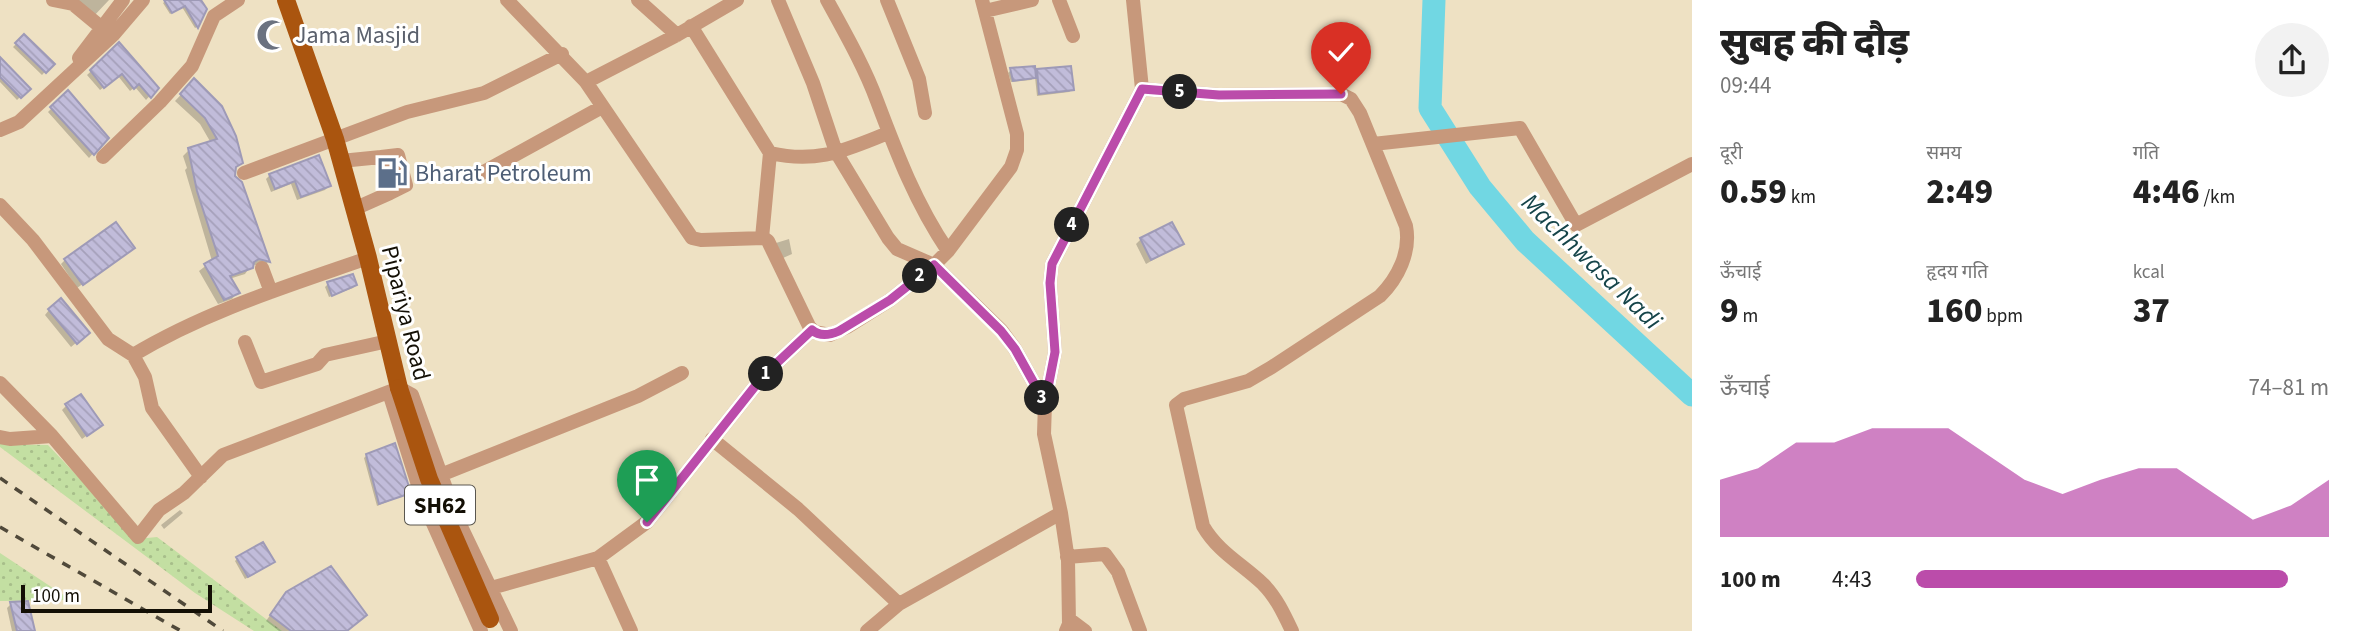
<!DOCTYPE html>
<html lang="hi">
<meta charset="utf-8">
<style>
body{margin:0;font-family:"Source Sans 3","Noto Sans Devanagari",sans-serif;background:#f2f2f2;color:#222;height:100vh;display:flex;flex-direction:column;font-size:26px;white-space:nowrap}
*{box-sizing:border-box;margin:0}
p{font-size:23px;color:#767676}
.icon{flex:none;width:38px;height:38px;fill:none;stroke:currentColor;stroke-width:2;stroke-linecap:round;stroke-linejoin:round}
.map{position:relative;flex:1;overflow:hidden}
.drawer{display:flex;flex-direction:column;background:#fff;width:665px}
.drawer>*{flex:none}
.scale{position:absolute;left:21px;bottom:18px;width:191px;box-sizing:border-box;padding-left:7px;border:4px solid #130f05;border-top:0;font-size:19px;line-height:24px;white-space:nowrap;color:#130f05;-webkit-text-stroke:5px #fff;paint-order:stroke}
.pin{position:absolute;display:grid;place-items:center;width:60px;height:60px;color:#fff;margin:-72px -30px;border-radius:50% 50% 50% 0;rotate:-45deg;box-shadow:0 0 7px #0007}
.pin .icon{rotate:45deg}
.km{position:absolute;width:35px;height:35px;margin:-18px;border-radius:50%;background:#222;color:#fff;font-size:19px;line-height:35px;text-align:center}
.round{display:grid;place-items:center;flex:none;width:74px;height:74px;border-radius:37px;background:#f2f2f2}
.summary{display:flex;align-items:center;justify-content:space-between;height:119px;padding:0 28px}
h1{font-size:38px;font-weight:800;line-height:52px}
.metrics{display:grid;grid-template-columns:repeat(3,1fr);gap:10px;height:119px;padding:7px 28px}
.metrics div{display:grid;align-content:center}
.metrics b{font-size:35px;font-weight:800}
.metrics small{font-size:19px;font-weight:400}
.metrics p{font-size:19px}
.chart{height:196px;padding:14px 28px}
.chart p{display:flex;justify-content:space-between}
.chart svg{width:100%;height:126px;margin-top:7px;fill:#bb4caa;opacity:.7}
ul{padding:0 28px;list-style:none;font-size:23px}
li{display:grid;grid-template-columns:112px 84px 1fr;align-items:center;height:52px}
li i{height:18px;border-radius:9px;background:#bb4caa}
main{display:flex;flex:1;min-height:0}
.map>svg:first-child{display:block}
</style>
<main>
<div class="map">
<svg width="1692" height="631" viewBox="0 0 1692 631">
<defs>
<pattern id="grass-dots" width="8" height="8" patternUnits="userSpaceOnUse" patternTransform="scale(1.75)"><rect width="8" height="8" fill="#c3dfa2"/><path d="M2 2h.1M6 6h.1" fill="none" stroke="#a7be8a" stroke-width="1.8" stroke-linecap="round"/></pattern>
<pattern id="building-back-hatch" width="6" height="6" patternUnits="userSpaceOnUse" patternTransform="scale(1.75)"><rect width="6" height="6" fill="#c1bcda"/><path d="M-1 5l2 2M0 0l6 6M5-1l2 2" fill="none" stroke="#a5a0ba"/></pattern>
</defs>
<rect width="100%" height="100%" fill="#eee1c3"/>
<path fill="url(#grass-dots)" d="M 0,444 L 48,445 L 137,539 L 157,537 L 282,631 L 254,631 L 195,593 L 0,447 Z
M 0,553 L 71,600 L 0,601 Z"/>
<path fill="#0003" d="M 70,0 L 109,0 L 92,18 Z
M 167,0 L 199,0 L 205,9 L 197,27 L 195,28 L 182,7 L 170,14 L 163,3 Z
M 24,36 L 52,64 L 42,75 L 13,47 Z
M 119,45 L 157,88 L 146,100 L 135,87 L 130,91 L 118,76 L 100,90 L 87,75 Z
M 0,60 L 28,89 L 17,100 L 0,82 Z
M 1011,70 L 1034,75 L 1037,71 L 1072,90 L 1069,92 L 1037,96 L 1035,77 L 1031,80 L 1011,82 L 1008,73 Z
M 194,81 L 241,163 L 234,169 L 233,176 L 241,183 L 268,262 L 262,267 L 252,264 L 245,274 L 229,279 L 237,293 L 232,299 L 218,304 L 199,271 L 212,261 L 185,170 L 187,168 L 183,156 L 189,150 L 211,143 L 200,124 L 175,101 Z
M 68,92 L 107,138 L 89,158 L 48,112 Z
M 270,175 L 329,186 L 325,190 L 297,200 L 291,184 L 271,192 L 266,179 Z
M 789,239 L 792,254 L 783,258 L 776,243 Z
M 1141,239 L 1181,244 L 1146,264 L 1136,244 Z
M 128,252 L 77,288 L 61,264 L 65,260 Z
M 352,276 L 355,285 L 353,288 L 329,297 L 325,287 L 328,284 Z
M 49,310 L 83,337 L 71,347 L 45,315 Z
M 66,406 L 101,425 L 82,439 L 62,410 Z
M 367,455 L 409,493 L 377,506 L 364,458 Z
M 180,510 L 183,513 L 164,529 L 161,525 Z
M 237,559 L 270,565 L 245,579 L 235,561 Z
M 281,600 L 346,631 L 279,631 L 266,621 Z
M 11,604 L 33,631 L 12,631 L 7,608 Z"/>
<g fill="none" stroke-linecap="round" stroke-linejoin="round">
<path stroke="#71d7e3" stroke-width="23" d="M 1434,0 L 1430,108 L 1480,187 L 1525,241 L 1692,395"/>
</g>
<path fill="url(#building-back-hatch)" stroke="#9e9ab7" stroke-width="2" d="M 164,0 L 201,0 L 207,9 L 198,28 L 185,6 L 172,13 Z
M 24,34 L 55,64 L 46,73 L 15,43 Z
M 119,42 L 159,88 L 151,98 L 139,84 L 134,89 L 122,74 L 104,88 L 90,70 Z
M 0,57 L 31,89 L 21,98 L 0,77 Z
M 1035,66 L 1036,78 L 1013,81 L 1010,68 Z
M 1071,66 L 1074,90 L 1039,94 L 1037,69 Z
M 194,78 L 222,106 L 236,136 L 243,163 L 236,167 L 235,176 L 242,182 L 270,262 L 259,259 L 254,262 L 253,268 L 230,276 L 240,293 L 224,300 L 204,264 L 218,256 L 197,191 L 188,148 L 217,139 L 205,118 L 180,94 Z
M 68,90 L 109,138 L 94,155 L 50,107 Z
M 319,155 L 331,186 L 301,197 L 295,181 L 275,189 L 269,174 Z
M 116,222 L 135,248 L 83,285 L 64,259 Z
M 1172,222 L 1184,244 L 1151,260 L 1140,238 Z
M 353,274 L 357,285 L 332,296 L 327,282 Z
M 61,298 L 90,333 L 77,344 L 48,309 Z
M 81,394 L 103,425 L 87,436 L 65,404 Z
M 395,443 L 411,493 L 379,504 L 366,454 Z
M 263,542 L 275,562 L 248,577 L 236,557 Z
M 331,566 L 367,615 L 347,631 L 291,631 L 270,615 L 286,592 Z
M 28,601 L 35,631 L 17,631 L 10,602 Z"/>
<g fill="none" stroke-linecap="round" stroke-linejoin="round">
<path stroke="#c7987b" stroke-width="14" d="M 53,0 L 73,4 L 108,33
M 507,0 L 586,82 L 692,238 L 701,240 L 764,238 L 768,241 L 809,326 L 814,332 L 830,335 L 847,327 L 890,300 L 934,265 L 948,251 L 1011,167 L 1017,150 L 1017,134 L 982,0
M 638,0 L 677,35
M 778,0 L 813,83 L 836,152 L 888,238 L 897,249 L 934,265 L 1001,330 L 1015,349 L 1045,403
M 827,0 C 845,33 864,66 877,101 C 897,154 916,204 948,251
M 887,0 L 919,79 L 925,113
M 1059,0 L 1073,36
M 985,11 L 1032,0
M 691,26 L 770,153 C 818,164 845,150 888,133
M 79,58 L 123,0
M 586,82 L 677,35 L 737,0
M 1142,89 L 1219,95 L 1341,94 L 1351,99 L 1360,113 L 1406,226 C 1411,252 1398,278 1380,296 L 1272,367 L 1248,381 L 1184,399 L 1176,405 L 1203,526 C 1218,552 1242,564 1263,584 C 1276,597 1284,614 1292,631
M 0,130 L 19,122 L 114,34 L 143,0
M 1373,144 L 1520,128 L 1576,225 L 1692,164
M 103,157 L 160,102 L 192,66 L 214,16 L 238,0
M 381,157 L 398,155 L 406,185 L 390,193
M 341,161 L 381,157 L 390,193 L 354,209
M 244,173 L 407,112 L 484,93 L 562,54
M 482,173 L 602,107
M 0,205 L 33,240 L 108,339 L 133,355 L 145,377 L 152,408 L 201,477
M 762,238 L 770,153
M 262,268 L 271,292
M 245,342 L 261,382 L 317,364 L 325,355 L 388,341
M 133,355 C 206,311 288,286 368,258
M 0,383 L 52,436 L 138,537 L 159,510 L 184,493 L 223,455 L 399,388
M 399,388 L 412,395 L 456,516 L 511,631
M 399,388 L 391,399 L 423,501 L 481,631
M 0,437 L 10,439 L 52,436
M 712,439 L 798,509 L 899,604
M 418,484 L 638,396 L 682,373
M 1067,557 L 1105,554 L 1118,572 L 1140,631
M 598,558 L 631,631
M 466,598 L 491,588 L 598,558 L 647,522 L 764,375 L 812,330
M 1069,619 L 1085,631
M 867,631 L 899,604 L 1061,513
M 1066,631 L 1069,624 L 1068,560 L 1061,513 L 1044,434 L 1045,403 L 1055,352 L 1050,283 L 1052,264 L 1142,89 L 1133,0"/>
<path stroke="#aa550f" stroke-width="18" d="M 286,0 L 335,139 L 368,258 L 399,388"/>
<path stroke="#50493a" stroke-width="3.5" stroke-dasharray="9 9" stroke-linecap="butt" d="M 0,478 L 223,631
M 0,527 L 181,631"/>
<path stroke="#aa550f" stroke-width="18" d="M 399,388 L 429,479 L 490,619"/>
</g>
<g fill="none" stroke-linecap="round" stroke-linejoin="round">
<defs>
<path id="route" d="M 647,522 L 764,375 L 812,330 C 820,337 830,335 839,331 L 890,300 L 934,265 L 1001,331 L 1015,349 L 1045,403 L 1055,352 L 1050,283 L 1052,264 L 1142,89 L 1219,95 L 1341,94"/>
</defs>
<use href="#route" stroke="#fff" stroke-width="14"/>
<use href="#route" stroke="#bb4caa" stroke-width="9"/>
</g>
<defs>
<symbol id="mosque-bare" viewBox="-9 -9 18 18"><path d="M3.5-4.9A6 6 0 1 0 3.5 4.9A5 5 0 1 1 3.5-4.9Z" fill="#6b7280" stroke="#fff" stroke-width="2.5" paint-order="stroke"/></symbol>
<symbol id="fuel-bare" viewBox="-9 -9 18 18"><path d="M-5.5-6h7V0h2V4h1.3V-2.5L3-4.5l.8-.8L6-3V5H2.5V1h-1V6h-7ZM-4.2-4.7v3.2H.2V-4.7Z" fill="#5c6f8a" stroke="#fff" stroke-width="2.5" paint-order="stroke"/></symbol>
</defs>
<g fill-rule="evenodd">
<use href="#mosque-bare" x="250" y="13" width="44" height="44"/>
<use href="#fuel-bare" x="370" y="151" width="44" height="44"/>
</g>
<g text-anchor="middle" stroke-width="6" stroke-linejoin="round" paint-order="stroke">
<rect fill="#fff" stroke="#5a5750" stroke-width="2" x="405" y="485.5" width="70" height="39" rx="5"/>
<g font-size="23" font-weight="bold" fill="#130f05">
<text x="440" y="513">SH62</text>
</g>
<g font-size="24" fill="#5b616d" stroke="#fff" text-anchor="start">
<text x="295" y="43">Jama Masjid</text>
</g>
<g font-size="24" fill="#4e5e75" stroke="#fff" text-anchor="start">
<text x="415" y="181">Bharat Petroleum</text>
</g>
<g font-size="24" fill="#130f05" stroke="#fff">
<text transform="translate(406 313) rotate(76)" y="8">Pipariya Road</text>
</g>
<g font-size="26" font-style="italic" fill="#154449" stroke="#fff">
<text transform="translate(1592 261) rotate(44)" y="9">Machhwasa Nadi</text>
</g>
</g>
</svg>
<div class="scale">100 m</div>
<div class="pin" style="left:647px;top:522px;background:#1e9e55"><svg class="icon" aria-label="arrive" viewBox="0 0 24 24"><path d="M6 21V4h12l-3 4 3 4H6"/></svg></div>
<div class="pin" style="left:1341px;top:94px;background:#d93025"><svg class="icon" aria-label="check" viewBox="0 0 24 24"><path d="M5 12l5 5 9-10"/></svg></div>
<b class="km" style="left:766px;top:374px">1</b>
<b class="km" style="left:920px;top:276px">2</b>
<b class="km" style="left:1042px;top:398px">3</b>
<b class="km" style="left:1072px;top:225px">4</b>
<b class="km" style="left:1180px;top:92px">5</b>
</div>
<section class="drawer">
<div class="summary"><div><h1>सुबह की दौड़</h1><p>09:44</p></div><a class="round"><svg class="icon" aria-label="share" viewBox="0 0 24 24"><path d="M12 15V3M7 8l5-5 5 5M5 13v7h14v-7"/></svg></a></div>
<div class="metrics">
<div><p>दूरी</p><b>0.59<small> km</small></b></div>
<div><p>समय</p><b>2:49</b></div>
<div><p>गति</p><b>4:46<small> /km</small></b></div>
</div>
<div class="metrics">
<div><p>ऊँचाई</p><b>9<small> m</small></b></div>
<div><p>हृदय गति</p><b>160<small> bpm</small></b></div>
<div><p>kcal</p><b>37</b></div>
</div>
<div class="chart"><p><span>ऊँचाई</span>74–81 m</p>
<svg viewBox="0 0 160 44" preserveAspectRatio="none"><path d="M0 44V24L10 20L20 11L30 11L40 6L50 6L60 6L70 15L80 24L90 29L100 24L110 20L120 20L130 29L140 38L150 33L160 24V44z"/></svg>
</div>
<ul>
<li><b>100 m</b>4:43<i style="width:90%"></i></li>
</ul>
</section>
</main>
